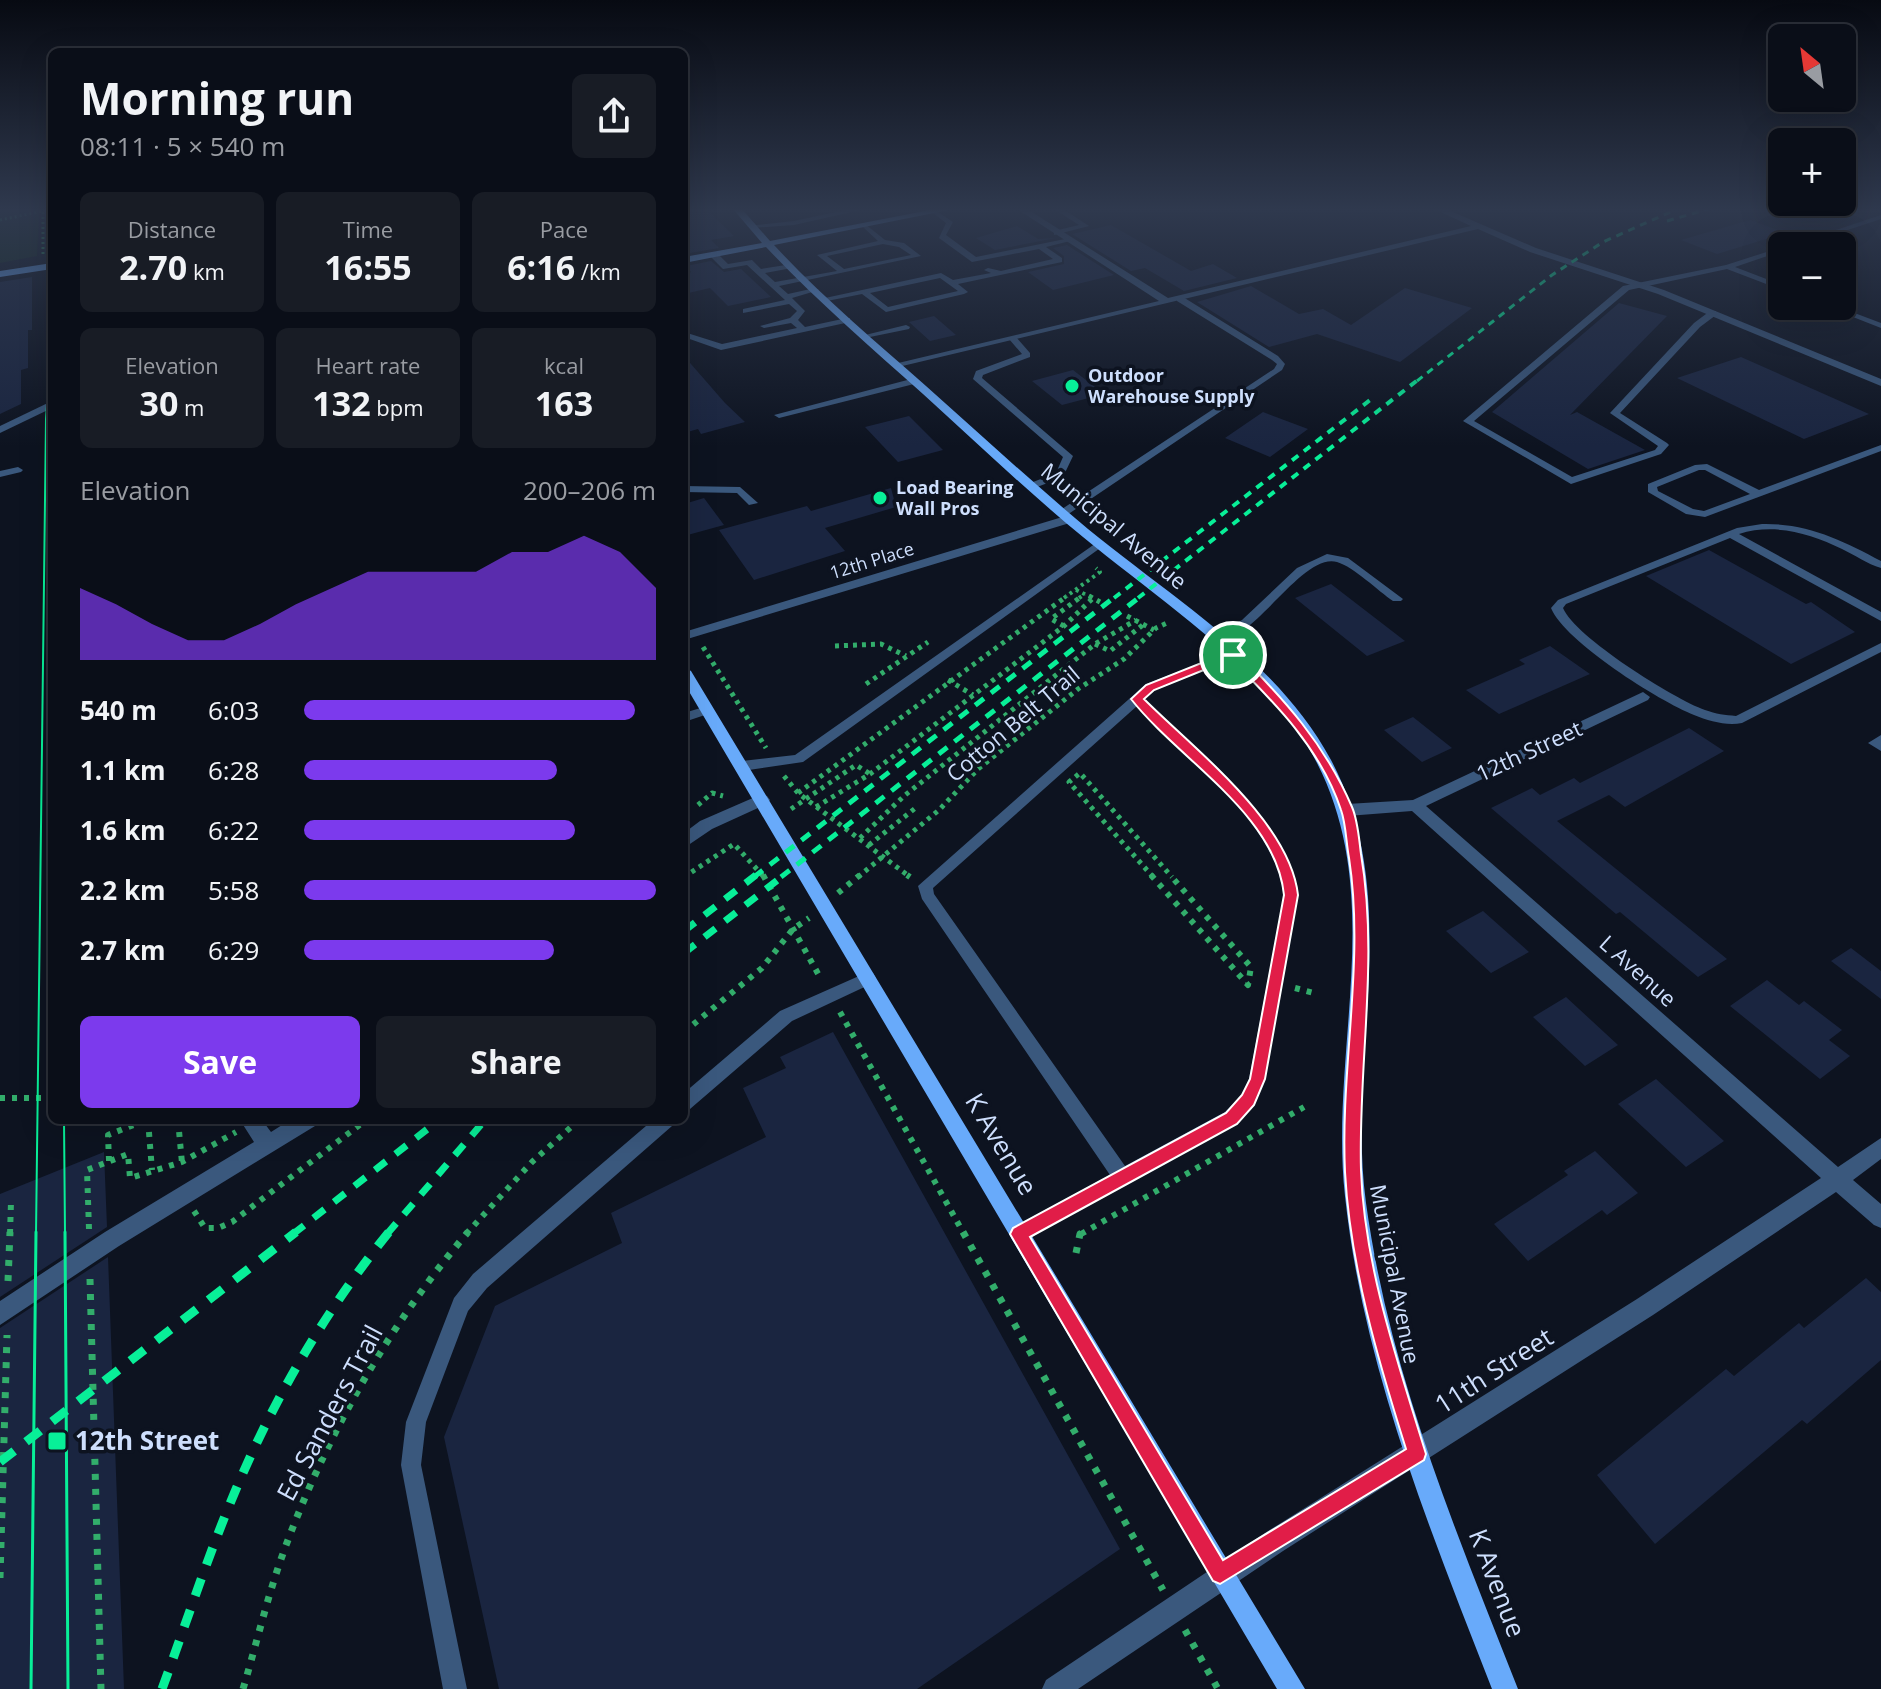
<!DOCTYPE html>
<meta charset="utf-8">
<style>
body{margin:0;font-family:"Open Sans",sans-serif;background:#181c25;color:#f1f3f6;height:100vh;display:flex;flex-direction:column;font-size:30px;white-space:nowrap}
*{box-sizing:border-box;margin:0}
p{font-size:26px;color:#999ca2}
.icon{flex:none;width:44px;height:44px;fill:none;stroke:currentColor;stroke-width:2;stroke-linecap:round;stroke-linejoin:round}
.map{position:relative;flex:1;overflow:hidden}
.sheet{position:absolute;left:48px;top:48px;width:640px;height:1076px;display:flex;flex-direction:column;background:#0a0e18;border-radius:12px;box-shadow:0 8px 32px #0002,0 0 0 2px #2a2e37}
.sheet>*{flex:none}
.needle{width:52px;rotate:331deg}
.controls{position:absolute;left:1768px;top:24px;display:grid;gap:16px}
.controls a{display:grid;place-items:center;width:88px;height:88px;border-radius:12px;background:#0a0e18;box-shadow:0 8px 32px #0002,0 0 0 2px #2a2e37;font-size:40px}
.pin{position:absolute;display:grid;place-items:center;width:68px;height:68px;color:#fff;margin:-34px;border:4px solid #fff;border-radius:50%;box-shadow:0 2px 8px #0007}
.round{display:grid;place-items:center;flex:none;width:84px;height:84px;border-radius:12px;background:#181c25}
.overview{display:flex;align-items:center;justify-content:space-between;height:136px;padding:0 32px}
h1{font-size:44px;font-weight:700;line-height:60px}
.figures{display:grid;grid-template-columns:repeat(3,1fr);gap:12px;height:136px;padding:8px 32px}
.figures div{display:grid;align-content:center;border-radius:12px;background:#181c25;text-align:center}
.figures b{font-size:34px;font-weight:700}
.figures small{font-size:22px;font-weight:400}
.figures p{font-size:22px}
.chart{height:224px;padding:16px 32px}
.chart p{display:flex;justify-content:space-between}
.chart svg{width:100%;height:144px;margin-top:8px;fill:#7c3aed;opacity:.7}
.primary-button{display:flex;gap:16px;margin-top:auto;padding:16px 32px}
.primary-button a{flex:1;height:92px;border-radius:12px;background:#7c3aed;color:#fff;font-size:32px;font-weight:700;line-height:92px;text-align:center}
.primary-button a+a{background:#181c25;color:#f1f3f6}
ul{padding:0 32px;list-style:none;font-size:26px}
li{display:grid;grid-template-columns:128px 96px 1fr;align-items:center;height:60px}
li i{height:20px;border-radius:10px;background:#7c3aed}
.map>svg:first-child{display:block}
</style>
<div class="map">
<svg width="1881" height="1689" viewBox="0 0 1881 1689">
<rect width="100%" height="100%" fill="#0d1320"/>
<path fill="#11291d" d="M 0,209 L 39,209 L 37,256 L 0,263 Z"/>
<path fill="#1a2540" d="M 684,209 L 706,209 L 734,236 L 711,240 L 719,248 L 684,254 Z
M 1750,220 L 1786,233 L 1717,254 L 1681,240 Z
M 1111,225 L 1191,271 L 1213,264 L 1237,278 L 1184,291 L 1145,268 L 1131,271 L 1072,234 Z
M 1017,226 L 1038,239 L 1056,238 L 995,250 L 976,238 Z
M 1067,245 L 1114,275 L 1053,290 L 1028,272 L 1064,264 L 1064,256 L 1053,248 Z
M 711,261 L 724,272 L 741,269 L 771,297 L 728,306 L 710,288 L 684,294 L 684,277 L 691,272 L 686,266 Z
M 32,277 L 32,330 L 28,330 L 28,368 L 21,370 L 21,404 L 0,414 L 0,282 Z
M 1251,286 L 1299,314 L 1323,309 L 1351,325 L 1405,288 L 1472,308 L 1400,362 L 1317,334 L 1269,347 L 1197,302 Z
M 1619,303 L 1667,316 L 1570,415 L 1577,412 L 1645,450 L 1588,469 L 1492,412 Z
M 934,316 L 956,335 L 930,341 L 909,322 Z
M 684,356 L 725,403 L 745,422 L 701,434 L 698,429 L 684,433 Z
M 1741,357 L 1869,414 L 1804,439 L 1677,378 Z
M 1073,370 L 1104,394 L 1062,405 L 1032,381 Z
M 1263,412 L 1308,429 L 1270,457 L 1225,438 Z
M 909,416 L 943,450 L 898,462 L 865,427 Z
M 891,488 L 896,507 L 825,528 L 845,551 L 754,580 L 719,530 L 807,506 L 811,511 Z
M 704,498 L 724,525 L 684,536 L 684,504 Z
M 1709,550 L 1806,604 L 1811,602 L 1855,632 L 1791,664 L 1646,576 Z
M 1331,584 L 1405,641 L 1367,656 L 1295,598 Z
M 1550,646 L 1590,674 L 1499,714 L 1466,690 L 1525,664 L 1519,660 Z
M 1413,717 L 1452,748 L 1422,762 L 1384,730 Z
M 1689,728 L 1724,751 L 1625,807 L 1609,795 L 1557,821 L 1727,959 L 1698,977 L 1620,912 L 1616,914 L 1491,808 L 1532,788 L 1540,795 L 1574,778 L 1580,783 Z
M 1483,911 L 1529,952 L 1491,973 L 1446,931 Z
M 1851,948 L 1881,971 L 1881,999 L 1831,961 Z
M 1767,980 L 1799,1005 L 1804,1001 L 1842,1030 L 1829,1040 L 1850,1056 L 1820,1079 L 1730,1006 Z
M 1566,997 L 1618,1045 L 1585,1066 L 1533,1017 Z
M 833,1032 L 1120,1549 L 917,1689 L 499,1689 L 444,1437 L 495,1306 L 622,1243 L 611,1213 L 766,1137 L 743,1088 L 786,1068 L 780,1057 Z
M 1656,1079 L 1724,1141 L 1686,1167 L 1618,1104 Z
M 1595,1151 L 1638,1193 L 1607,1215 L 1602,1210 L 1528,1261 L 1494,1224 L 1568,1175 L 1564,1171 Z
M 104,1152 L 107,1227 L 0,1297 L 0,1194 Z
M 108,1257 L 124,1689 L 0,1689 L 0,1328 Z
M 1866,1278 L 1881,1292 L 1881,1360 L 1807,1424 L 1802,1420 L 1655,1544 L 1597,1475 L 1726,1369 L 1734,1376 L 1799,1323 L 1804,1328 Z"/>
<g fill="none" stroke-linecap="round" stroke-linejoin="round">
<path stroke="#32ad6b" stroke-width="3" stroke-dasharray="2 3" stroke-linecap="butt" d="M 0,220 L 43,211 L 43,254"/>
<path stroke="#32ad6b" stroke-width="4" stroke-dasharray="3 4" stroke-linecap="butt" d="M 1076,590 L 1093,598
M 1064,598 L 1100,572 L 1096,568
M 1079,598 L 1085,594"/>
<path stroke="#32ad6b" stroke-width="5" stroke-dasharray="4 5" stroke-linecap="butt" d="M 1089,596 L 1100,602
M 1127,616 L 1154,630
M 1064,626 L 1051,619 L 1082,596
M 1095,644 L 1110,651 L 1144,624
M 835,646 L 881,644 L 906,656
M 703,647 L 766,748
M 948,680 L 973,695
M 866,684 L 928,642
M 1005,715 L 1028,729
M 784,776 L 798,793 L 910,877
M 798,793 L 1067,596
M 698,805 L 712,793 L 723,796
M 816,807 L 870,774 L 1064,626 L 1093,598
M 791,809 L 856,765 L 870,774
M 860,838 L 904,796 L 1095,644 L 1136,620
M 869,845 L 918,806
M 684,877 L 734,844 L 764,877
M 858,877 L 939,810 L 978,769 L 1078,689 L 1124,659 L 1156,628 L 1169,622
M 1153,877 L 1069,782 L 1080,773 L 1172,877"/>
<path stroke="#32ad6b" stroke-width="6" stroke-dasharray="5 7" stroke-linecap="butt" d="M 763,875 L 821,979
M 907,875 L 910,877
M 1151,875 L 1248,985 L 1251,967 L 1170,875
M 684,877 L 687,875
M 838,893 L 860,875
M 1295,988 L 1314,993
M 840,1012 L 964,1234
M 684,1032 L 762,968 L 793,929 L 809,918
M 0,1098 L 52,1098
M 148,1120 L 152,1170
M 178,1120 L 182,1163
M 109,1161 L 108,1135 L 146,1120
M 194,1211 L 205,1228 L 218,1228 L 232,1222 L 366,1120
M 89,1229 L 87,1170 L 128,1154 L 130,1178 L 182,1162 L 236,1132
M 10,1234 L 11,1202
M 466,1234 L 532,1162 L 579,1120
M 1081,1234 L 1304,1107"/>
<path stroke="#32ad6b" stroke-width="7" stroke-dasharray="6 9" stroke-linecap="butt" d="M 963,1232 L 1163,1590
M 1076,1253 L 1080,1234 L 1084,1232
M 90,1279 L 101,1689
M 8,1281 L 10,1232
M 0,1578 L 7,1335
M 1185,1630 L 1218,1689
M 243,1689 C 257,1642 268,1594 285,1548 C 327,1434 389,1325 468,1232"/>
<path fill="#3a587d" fill-rule="evenodd" d="M 850,209 L 865,209 L 794,225 L 751,228 L 747,226 L 794,221 Z
M 1054,209 L 1063,209 L 1089,226 L 1054,235 L 1054,231 L 1079,225 Z
M 935,210 L 953,222 L 946,235 L 976,257 L 1070,238 L 1074,240 L 1046,247 L 1062,258 L 1062,262 L 958,284 L 968,292 L 964,294 L 886,312 L 862,294 L 822,302 L 821,300 L 825,298 L 941,273 L 953,280 L 991,273 L 984,270 L 988,268 L 1001,271 L 1053,259 L 1039,249 L 972,262 L 939,238 L 946,223 L 933,213 ZM 940,278 L 958,291 L 888,307 L 870,293 Z
M 1881,215 L 1881,219 L 1799,246 L 1788,246 Z
M 865,224 L 885,240 L 904,243 L 921,256 L 779,286 L 788,294 L 815,288 L 819,290 L 792,298 L 805,311 L 798,320 L 805,327 L 847,318 L 850,318 L 850,322 L 721,350 L 684,337 L 684,332 L 722,344 L 797,328 L 791,323 L 764,328 L 760,326 L 790,318 L 797,311 L 789,304 L 743,313 L 743,309 L 785,300 L 747,265 L 723,269 L 711,257 L 711,253 L 717,253 L 728,264 L 752,260 L 761,269 L 792,264 L 792,268 L 765,273 L 775,282 L 837,271 L 817,255 L 878,241 L 863,227 ZM 883,244 L 899,247 L 911,255 L 844,269 L 827,256 Z
M 1782,247 L 1782,251 L 1735,267 L 1782,285 L 1782,290 L 1727,269 L 1629,290 L 1474,421 L 1572,477 L 1655,450 L 1658,446 L 1610,413 L 1694,323 L 1710,311 L 1716,311 L 1716,315 L 1700,327 L 1620,413 L 1667,443 L 1669,445 L 1661,454 L 1571,484 L 1463,421 L 1623,286 L 1726,265 Z
M 684,268 L 688,272 L 684,274 Z
M 1177,297 L 1183,297 L 1278,356 L 1285,364 L 1282,370 L 1067,515 L 1059,515 L 1059,511 L 1274,369 L 1277,364 L 1272,360 L 1177,301 Z
M 1825,306 L 1836,306 L 1881,323 L 1881,328 Z
M 906,325 L 910,327 L 909,329 L 865,338 L 861,336 Z
M 1010,337 L 1016,337 L 1030,353 L 1030,357 L 983,375 L 982,378 L 1073,456 L 1063,477 L 1032,489 L 1027,486 L 1028,484 L 1056,473 L 1063,457 L 973,379 L 976,371 L 1022,354 L 1009,339 Z
M 915,378 L 919,381 L 918,383 L 779,418 L 774,415 Z
M 1881,445 L 1881,451 L 1705,517 L 1686,514 L 1648,492 L 1648,484 L 1695,465 L 1707,464 L 1759,490 ZM 1699,470 L 1705,470 L 1750,494 L 1704,511 L 1693,509 L 1658,491 L 1657,487 Z
M 18,467 L 23,470 L 21,472 L 0,477 L 0,471 Z
M 684,486 L 740,487 L 758,503 L 749,505 L 737,493 L 684,492 Z
M 1762,524 C 1807,523 1842,540 1881,561 L 1881,568 C 1867,564 1855,555 1842,549 C 1810,533 1774,523 1739,534 L 1881,612 L 1881,621 L 1730,538 L 1566,604 L 1563,608 C 1575,637 1674,699 1705,710 C 1716,714 1725,715 1736,716 L 1881,643 L 1881,652 L 1742,723 C 1726,726 1709,721 1694,715 C 1659,701 1565,642 1551,608 L 1558,600 L 1737,528 Z
M 1099,541 L 1104,544 L 1103,546 L 803,762 L 742,771 L 737,769 L 735,766 L 737,763 L 742,761 L 795,755 Z
M 1327,554 L 1348,558 L 1403,599 L 1401,601 L 1393,601 C 1378,591 1354,567 1337,562 C 1301,552 1252,647 1211,643 L 1211,637 L 1242,620 L 1297,568 Z
M 1233,651 L 1237,652 L 1237,658 L 1154,690 L 1144,699 C 1205,757 1277,810 1298,895 L 1265,1079 L 1254,1105 L 1237,1124 L 1019,1243 L 1012,1240 L 1010,1234 L 1012,1228 L 1110,1175 L 922,899 L 918,886 L 1146,684 ZM 1137,706 C 1186,753 1248,800 1276,865 C 1280,874 1281,885 1284,895 L 1249,1079 L 1242,1095 L 1225,1112 L 1125,1166 L 934,894 L 933,888 Z
M 707,706 L 713,710 L 711,713 L 684,722 L 684,713 Z
M 1881,735 L 1881,751 L 1868,743 Z
M 868,972 L 873,973 L 876,978 L 873,983 L 792,1021 L 690,1109 L 684,1112 L 684,1093 L 780,1011 Z
M 653,1120 L 675,1120 L 672,1126 L 487,1288 L 468,1311 L 426,1422 L 421,1465 L 467,1689 L 443,1689 L 401,1465 L 406,1422 L 454,1298 L 473,1274 Z"/>
<path fill="#3a587d" fill-rule="evenodd" d="M 1017,209 L 1027,209 L 1168,298 L 1471,226 L 1434,209 L 1446,209 L 1536,248 L 1664,290 L 1881,379 L 1881,386 L 1658,294 L 1530,252 L 1478,229 L 894,368 L 894,364 L 1159,301 Z
M 1069,515 L 1075,519 L 1073,522 L 684,640 L 684,632 Z
M 1643,692 L 1650,697 L 1648,700 L 1426,806 L 1838,1167 L 1881,1138 L 1881,1159 L 1853,1180 L 1881,1204 L 1881,1228 L 1874,1225 L 1836,1192 L 1653,1315 L 1283,1551 L 1078,1689 L 1042,1689 L 1046,1680 L 1265,1533 L 1637,1299 L 1821,1178 L 1412,811 L 1347,816 L 1339,810 L 1347,804 L 1413,800 Z
M 762,794 L 767,796 L 770,800 L 767,804 L 712,829 L 684,848 L 684,833 L 700,821 Z
M 240,1120 L 262,1120 L 271,1132 L 290,1120 L 318,1120 L 315,1126 L 119,1246 L 0,1325 L 0,1301 L 105,1232 L 254,1142 Z"/>
<path fill="#3a587d" fill-rule="evenodd" d="M 52,401 L 52,408 L 0,433 L 0,426 Z"/>
<path fill="#68aafa" fill-rule="evenodd" d="M 733,209 L 742,209 L 770,241 L 935,209 L 954,209 L 774,245 C 821,296 874,340 926,386 C 980,434 1033,483 1088,529 C 1172,598 1278,661 1331,760 C 1405,899 1346,1056 1366,1203 C 1389,1372 1456,1532 1518,1689 L 1492,1689 C 1430,1530 1363,1366 1345,1196 C 1329,1051 1387,900 1317,763 C 1271,672 1160,601 1083,537 C 1028,492 976,442 923,394 C 869,346 815,299 766,247 L 684,263 L 684,257 L 762,243 Z
M 52,263 L 52,269 L 0,277 L 0,271 Z
M 684,667 L 691,671 L 1305,1689 L 1277,1689 L 684,683 Z"/>
<path stroke="#08ef98" stroke-width="2" d="M 64,1120 L 65,1234
M 36,1234 L 46,419 L 52,334"/>
<path stroke="#08ef98" stroke-width="3" d="M 65,1232 L 68,1689
M 31,1689 L 36,1232"/>
<path stroke="#08ef98" stroke-width="3" stroke-dasharray="7 6" stroke-linecap="butt" d="M 1667,221 L 1708,209
M 1417,381 L 1552,275 L 1603,242 L 1677,209"/>
<path stroke="#08ef98" stroke-width="4" stroke-dasharray="8 7" stroke-linecap="butt" d="M 1114,598 L 1374,397
M 1138,598 L 1419,379"/>
<path stroke="#08ef98" stroke-width="5" stroke-dasharray="11 9" stroke-linecap="butt" d="M 754,877 L 1116,596
M 781,877 L 1141,596"/>
<path stroke="#08ef98" stroke-width="7" stroke-dasharray="14 12" stroke-linecap="butt" d="M 684,931 L 756,875
M 684,953 L 784,875
M 293,1234 L 439,1120
M 387,1234 L 485,1120"/>
<path stroke="#08ef98" stroke-width="9" stroke-dasharray="18 15" stroke-linecap="butt" d="M 0,1462 L 296,1232
M 162,1689 C 186,1624 207,1558 234,1494 C 273,1400 325,1311 389,1232"/>
</g>
<linearGradient id="sky" x2="0" y2="1"><stop stop-color="#070a12"/><stop offset="0.47" stop-color="#2f394e"/><stop offset="1" stop-color="#2f394e" stop-opacity="0"/></linearGradient>
<rect width="1881" height="446" fill="url(#sky)"/>
<path fill="#e11d48" stroke="#fff" stroke-width="2" fill-rule="evenodd" d="M 1229,652 L 1237,652 C 1284,699 1325,744 1352,807 C 1358,821 1359,839 1361,854 C 1379,959 1358,1064 1361,1170 C 1364,1265 1398,1363 1426,1454 L 1424,1460 L 1220,1584 L 1213,1581 L 1010,1234 L 1013,1228 L 1226,1113 L 1242,1095 L 1250,1079 L 1284,895 C 1276,814 1179,760 1131,699 L 1146,685 ZM 1231,659 C 1275,703 1321,749 1341,810 C 1346,824 1346,842 1349,858 C 1365,962 1340,1067 1345,1172 C 1350,1266 1378,1360 1406,1449 L 1223,1560 L 1030,1237 L 1237,1124 L 1254,1105 L 1265,1079 L 1298,895 C 1290,822 1195,750 1144,699 L 1154,690 Z"/>
<g fill="#08ef98" stroke="#0d1320" stroke-width="3">
<circle cx="1072" cy="386" r="8"/>
<circle cx="880" cy="498" r="8"/>
<rect x="47" y="1431" width="20" height="20" rx="4"/>
</g>
<g text-anchor="middle" stroke-width="7" stroke-linejoin="round" paint-order="stroke">
<g font-size="18" font-weight="bold" fill="#cedffd" stroke="#0d1320" text-anchor="start">
<text x="1088" y="382">Outdoor<tspan x="1088" dy="21">Warehouse Supply</tspan></text>
<text x="896" y="494">Load Bearing<tspan x="896" dy="21">Wall Pros</tspan></text>
</g>
<g font-size="18" fill="#cedffd" stroke="#0d1320">
<text transform="translate(872 561) rotate(-17)" y="6">12th Place</text>
</g>
<g font-size="22" fill="#cedffd" stroke="#0d1320">
<text transform="translate(1114 526) rotate(40)" y="8">Municipal Avenue</text>
<text transform="translate(1013 724) rotate(-40)" y="8">Cotton Belt Trail</text>
<text transform="translate(1529 751) rotate(-25)" y="8">12th Street</text>
<text transform="translate(1638 971) rotate(42)" y="8">L Avenue</text>
<text transform="translate(1395 1274) rotate(79)" y="8">Municipal Avenue</text>
</g>
<g font-size="26" fill="#cedffd" stroke="#0d1320">
<text transform="translate(1001 1144) rotate(59)" y="9">K Avenue</text>
<text transform="translate(1494 1371) rotate(-33)" y="9">11th Street</text>
<text transform="translate(330 1413) rotate(-62)" y="9">Ed Sanders Trail</text>
<text transform="translate(1497 1583) rotate(69)" y="9">K Avenue</text>
</g>
<g font-size="26" font-weight="bold" fill="#cedffd" stroke="#0d1320" text-anchor="start">
<text x="75" y="1450">12th Street</text>
</g>
</g>
</svg>
<div class="controls">
<a><svg class="needle" viewBox="-14 -14 28 28"><path d="M0-13l5 13h-10z" fill="#e53935"/><path d="M0 13l5-13h-10z" fill="#999ca2"/></svg></a>
<a>+</a>
<a>−</a>
</div>
<div class="pin" style="left:1233px;top:655px;background:#1e9e55"><svg class="icon" aria-label="arrive" viewBox="0 0 24 24"><path d="M6 21V4h12l-3 4 3 4H6"/></svg></div>
<section class="sheet">
<div class="overview"><div><h1>Morning run</h1><p>08:11 · 5 × 540 m</p></div><a class="round"><svg class="icon" aria-label="share" viewBox="0 0 24 24"><path d="M12 15V3M7 8l5-5 5 5M5 13v7h14v-7"/></svg></a></div>
<div class="figures">
<div><p>Distance</p><b>2.70<small> km</small></b></div>
<div><p>Time</p><b>16:55</b></div>
<div><p>Pace</p><b>6:16<small> /km</small></b></div>
</div>
<div class="figures">
<div><p>Elevation</p><b>30<small> m</small></b></div>
<div><p>Heart rate</p><b>132<small> bpm</small></b></div>
<div><p>kcal</p><b>163</b></div>
</div>
<div class="chart"><p><span>Elevation</span>200–206 m</p>
<svg viewBox="0 0 160 44" preserveAspectRatio="none"><path d="M0 44V22L10 27L20 33L30 38L40 38L50 33L60 27L70 22L80 17L90 17L100 17L110 17L120 11L130 11L140 6L150 11L160 22V44z"/></svg>
</div>
<ul>
<li><b>540 m</b>6:03<i style="width:94%"></i></li>
<li><b>1.1 km</b>6:28<i style="width:72%"></i></li>
<li><b>1.6 km</b>6:22<i style="width:77%"></i></li>
<li><b>2.2 km</b>5:58<i style="width:100%"></i></li>
<li><b>2.7 km</b>6:29<i style="width:71%"></i></li>
</ul>
<div class="primary-button"><a>Save</a><a>Share</a></div>
</section>
</div>
